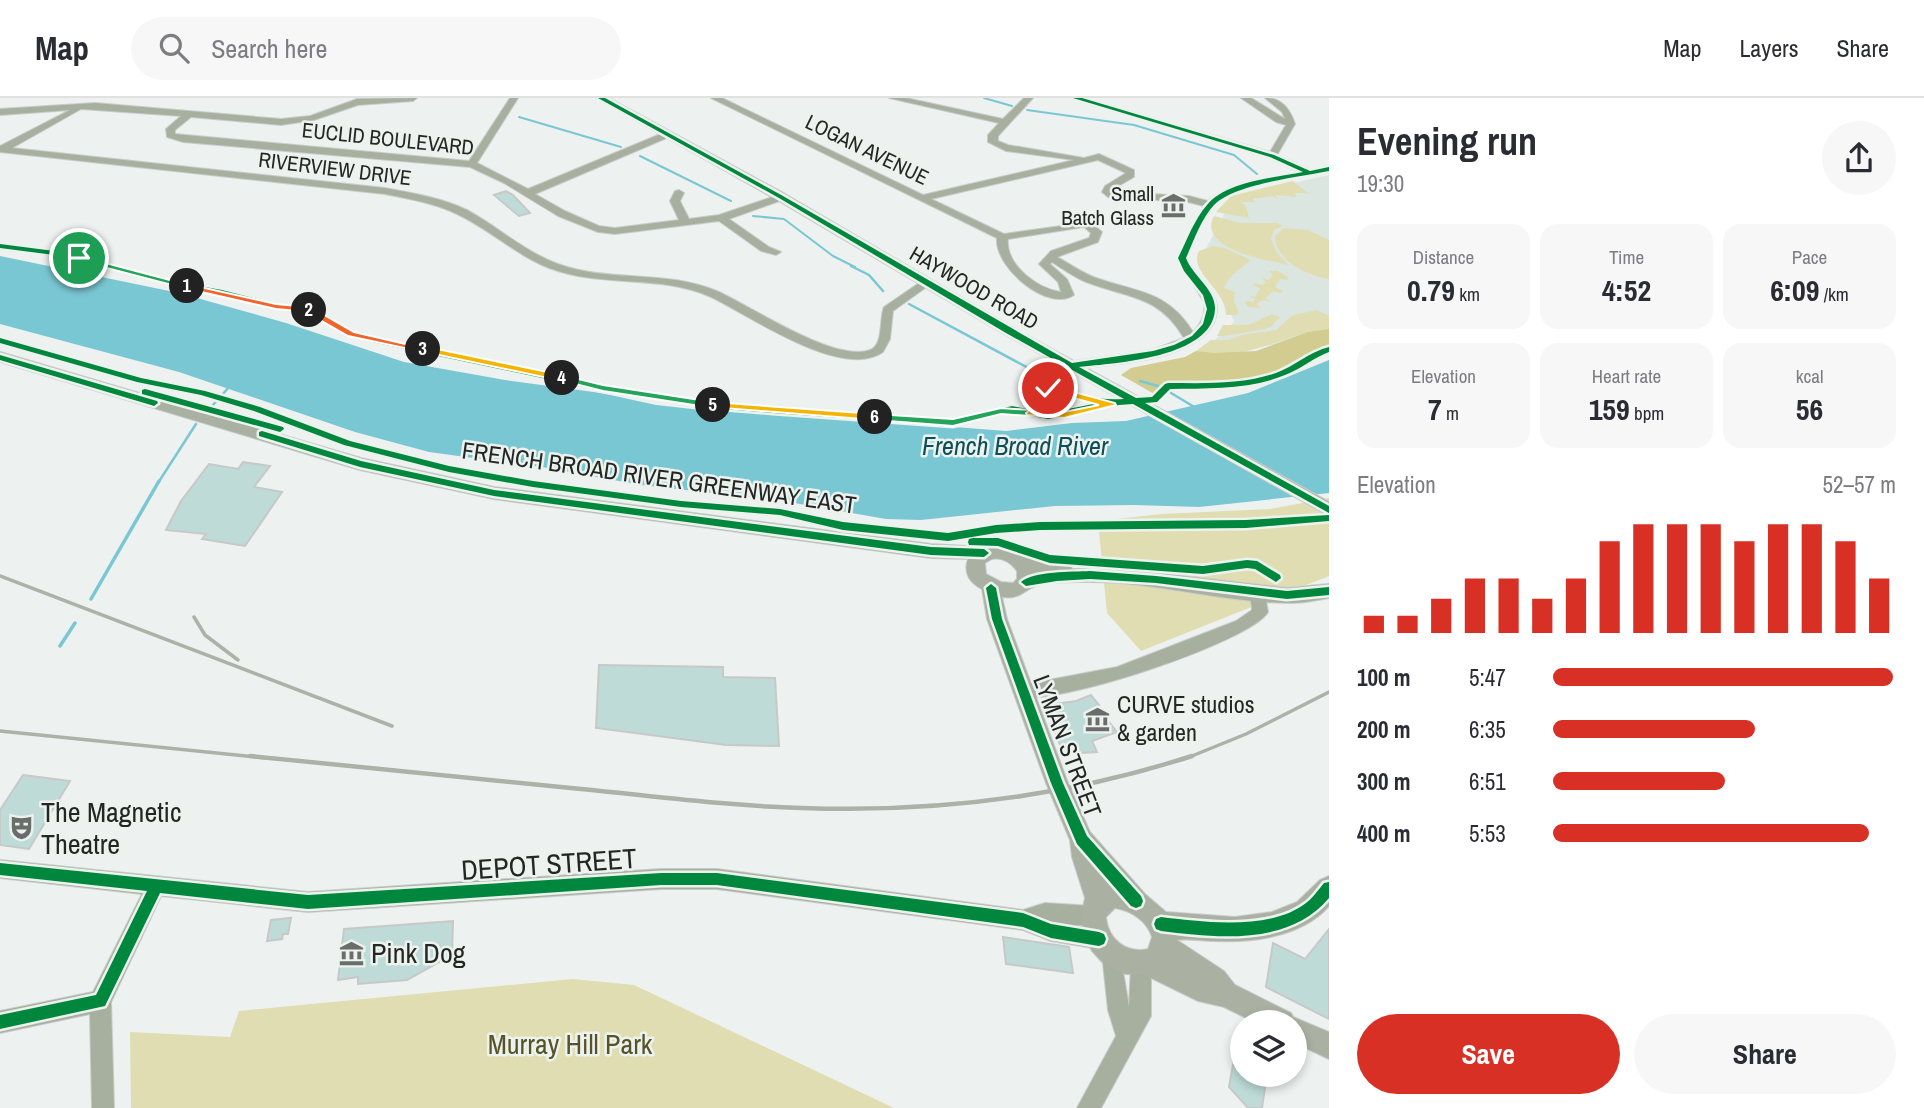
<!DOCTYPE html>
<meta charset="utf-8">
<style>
body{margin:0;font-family:"Archivo Narrow",sans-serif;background:#f7f7f7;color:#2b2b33;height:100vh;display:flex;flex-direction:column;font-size:26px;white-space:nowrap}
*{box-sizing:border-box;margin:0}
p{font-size:23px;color:#7c7c81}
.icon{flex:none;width:38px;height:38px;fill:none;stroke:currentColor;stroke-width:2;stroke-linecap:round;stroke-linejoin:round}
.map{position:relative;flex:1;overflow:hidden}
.side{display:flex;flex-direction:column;background:#fff;width:595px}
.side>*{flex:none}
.tools{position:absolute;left:1230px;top:912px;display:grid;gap:14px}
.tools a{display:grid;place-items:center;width:77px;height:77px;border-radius:50%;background:#fff;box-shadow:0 4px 10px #0003;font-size:35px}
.pin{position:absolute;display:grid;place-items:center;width:60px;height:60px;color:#fff;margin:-30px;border:4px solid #fff;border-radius:50%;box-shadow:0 2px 7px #0007}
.km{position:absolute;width:35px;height:35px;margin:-18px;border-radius:50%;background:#222;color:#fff;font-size:19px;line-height:35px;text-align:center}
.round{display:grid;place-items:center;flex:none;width:74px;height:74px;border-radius:37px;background:#f7f7f7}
.summary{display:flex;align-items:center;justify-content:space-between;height:119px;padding:0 28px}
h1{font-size:38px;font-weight:700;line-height:52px}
.stats{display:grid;grid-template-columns:repeat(3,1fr);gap:10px;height:119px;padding:7px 28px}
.stats div{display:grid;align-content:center;border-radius:18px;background:#f7f7f7;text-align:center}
.stats b{font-size:30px;font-weight:700}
.stats small{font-size:19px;font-weight:400}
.stats p{font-size:19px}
.chart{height:196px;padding:14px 28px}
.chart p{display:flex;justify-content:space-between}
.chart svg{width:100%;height:126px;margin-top:7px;stroke:#d93025;stroke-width:6}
.primary-button{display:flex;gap:14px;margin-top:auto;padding:14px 28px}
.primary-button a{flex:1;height:80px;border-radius:42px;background:#d93025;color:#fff;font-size:28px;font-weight:700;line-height:80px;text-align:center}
.primary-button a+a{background:#f7f7f7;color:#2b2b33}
ul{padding:0 28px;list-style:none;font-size:23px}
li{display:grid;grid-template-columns:112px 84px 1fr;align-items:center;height:52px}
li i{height:18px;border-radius:9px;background:#d93025}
header{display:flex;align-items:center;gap:42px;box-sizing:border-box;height:98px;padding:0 35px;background:#fff;border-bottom:2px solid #e1e1e2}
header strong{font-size:33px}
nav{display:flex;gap:38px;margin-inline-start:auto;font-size:24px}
.search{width:490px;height:63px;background:#f7f7f7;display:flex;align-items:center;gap:18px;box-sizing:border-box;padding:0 24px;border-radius:38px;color:#7c7c81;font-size:26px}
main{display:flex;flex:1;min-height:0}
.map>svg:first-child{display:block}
</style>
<header>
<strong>Map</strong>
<div class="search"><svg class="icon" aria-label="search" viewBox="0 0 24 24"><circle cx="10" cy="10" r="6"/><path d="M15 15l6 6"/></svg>Search here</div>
<nav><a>Map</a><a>Layers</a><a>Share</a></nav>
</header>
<main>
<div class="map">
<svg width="1329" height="1010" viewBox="0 0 1329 1010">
<rect width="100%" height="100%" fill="#edf1ef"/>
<path fill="#dce6e0" d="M 1329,77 L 1329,239 L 1198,258 L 1234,224 L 1223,195 L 1199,164 L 1229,107 L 1289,86 Z"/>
<path fill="#e1ddb3" d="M 1293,83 L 1311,98 L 1306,95 L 1295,95 L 1297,99 L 1275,97 L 1278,101 L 1272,98 L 1252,101 L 1256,104 L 1241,104 L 1246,108 L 1249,120 L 1216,114 L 1231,98 Z
M 1214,118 L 1240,125 L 1277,125 L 1283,128 L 1274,132 L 1271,141 L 1277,155 L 1289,167 C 1270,163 1196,151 1214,118 Z
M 1284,130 L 1308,132 L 1329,142 L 1329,181 C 1308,178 1275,163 1275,138 Z
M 1213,148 L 1225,150 L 1251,162 L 1230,179 L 1224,190 L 1235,194 L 1234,203 L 1239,215 L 1236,217 L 1226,217 C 1226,191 1188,174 1199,153 Z
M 1269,173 L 1278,173 L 1288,179 L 1288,182 L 1280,181 L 1275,189 L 1283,193 L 1280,195 L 1273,193 L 1265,200 L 1272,204 L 1263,202 L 1256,206 L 1261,210 L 1248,209 L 1245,203 L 1253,204 L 1255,201 L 1247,197 L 1255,199 L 1260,190 L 1252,187 L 1255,185 L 1262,187 L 1266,184 L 1261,179 L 1268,182 L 1273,178 Z
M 1317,212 L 1329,218 L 1329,231 C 1284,235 1242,267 1196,253 L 1211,242 L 1228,242 L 1242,237 L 1276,232 L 1293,217 Z
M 1272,216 L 1280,219 L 1271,229 C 1263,232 1223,239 1217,238 L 1223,227 L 1248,227 Z
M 1329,400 L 1329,478 L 1141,553 L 1107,515 L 1098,423 L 1162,416 L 1270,411 Z
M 573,881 L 634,887 L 894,1010 L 131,1010 L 130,934 L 230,939 L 239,913 Z"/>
<path fill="#d2cc91" d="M 1329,231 L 1329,249 C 1309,255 1295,269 1275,276 C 1241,289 1203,286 1167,286 L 1161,287 L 1156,297 L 1121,277 L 1131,270 L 1185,259 L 1196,253 L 1214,255 L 1256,253 L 1308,234 Z"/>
<path fill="#7ac7d4" d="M 0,158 L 179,195 L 286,225 L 404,264 L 505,282 L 601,295 L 656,307 L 710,313 L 814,318 L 1006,333 L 1072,325 L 1126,323 L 1248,295 L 1329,262 L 1329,395 L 1199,409 L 1134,407 L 1055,408 L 921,422 L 886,421 L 783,403 L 641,387 L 548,370 L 429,354 L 355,334 L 179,274 L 0,226 Z"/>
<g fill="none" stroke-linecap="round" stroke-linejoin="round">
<path stroke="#7ac7d4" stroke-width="2" d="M 984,0 L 1012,8
M 1027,12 L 1134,27 L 1234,57 L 1257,76
M 519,19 L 621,49
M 640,58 L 731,103
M 753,118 L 784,121 L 833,158 L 855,169"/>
<path stroke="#7ac7d4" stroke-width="2.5" d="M 851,168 L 869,177 L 883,193
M 909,206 L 1032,272
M 1140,283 L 1158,288
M 1171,295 L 1196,310
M 212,308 L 230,288
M 158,385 L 196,326"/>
<path stroke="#7ac7d4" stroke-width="3.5" d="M 91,501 L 159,383
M 60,548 L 75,525"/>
</g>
<path fill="#bedbd7" stroke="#c6c9c8" stroke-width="2" d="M 506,93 L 513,97 L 530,115 L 519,118 L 494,97 Z
M 243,364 L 270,368 L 254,389 L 282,394 L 245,448 L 202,441 L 206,436 L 166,432 L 181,403 L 209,366 L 238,371 Z
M 599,567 L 723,569 L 723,579 L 775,580 L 779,648 L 726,647 L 596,630 Z
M 1091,597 L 1099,607 L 1096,608 L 1117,634 L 1092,643 L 1097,654 L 1063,656 L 1046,607 L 1076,603 Z
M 23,677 L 70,683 L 29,751 L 0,747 L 0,712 Z
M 291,820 L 288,836 L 283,836 L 282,841 L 267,843 L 271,822 Z
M 453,823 L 452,857 L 407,882 L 358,886 L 358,879 L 338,882 L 344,831 Z
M 1329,831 L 1329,921 L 1266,889 L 1273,845 L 1305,861 Z
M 1003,839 L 1069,849 L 1073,875 L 1006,866 Z
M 1237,944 L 1242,945 L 1242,976 L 1267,976 L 1262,1010 L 1248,1010 L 1229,989 Z"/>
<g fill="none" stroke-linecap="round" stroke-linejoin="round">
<defs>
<path id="minor" d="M 417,0 L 413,3 L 358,7 L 314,22 L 281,27 L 191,19 L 175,32 L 175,36 L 469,63 L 510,0 L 518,0 L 477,65 L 528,91 L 663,35 L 669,35 L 669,39 L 535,96 L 565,113 L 599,128 L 615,130 L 679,122 L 670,103 L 675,93 L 679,92 L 684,95 L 680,103 L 689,121 L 719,117 L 781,96 L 786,99 L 785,101 L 729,121 L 769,149 L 781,154 L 776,157 L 761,153 L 719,123 L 615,136 L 598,134 L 558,118 L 504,85 L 470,69 L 183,44 L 167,39 L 166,31 L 181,18 L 81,11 L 12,50 L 385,90 C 412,95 442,100 467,112 C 498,129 525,154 558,166 C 610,185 667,171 719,194 C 752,209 835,265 870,252 C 884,247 879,220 884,209 L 922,183 L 932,185 L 893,213 L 890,241 L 883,254 C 842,283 749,217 711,199 C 660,176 601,190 549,170 C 516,157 489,131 457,116 C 435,105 409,101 385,96 L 0,54 L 0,48 L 70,12 L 0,17 L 0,11 L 95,5 L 281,21 L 310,18 L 357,1 Z
M 711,0 L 722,0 L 923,97 L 1074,62 L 1006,53 L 988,44 L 988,37 L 999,25 L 889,0 L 906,0 L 1003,21 L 1024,0 L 1033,0 L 998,38 L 998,43 L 1008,47 L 1084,60 L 1099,56 L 1134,72 L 1134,79 L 1113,91 L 1114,94 L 1189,98 L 1208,103 C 1232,82 1269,80 1300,74 L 1269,60 L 1072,0 L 1085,0 L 1270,54 L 1286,27 L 1276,24 L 1241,0 L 1251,0 L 1285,21 L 1282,14 L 1265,0 C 1282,0 1290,11 1295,26 L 1277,57 L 1311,72 L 1329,68 L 1329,74 C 1297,80 1238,84 1216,107 C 1202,121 1195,143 1187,160 C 1194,177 1217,192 1217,211 C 1215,263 1110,267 1072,271 L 1066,267 L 1068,264 L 1152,252 L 1184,240 C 1159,197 1128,200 1086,184 C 1074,179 1063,171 1052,164 L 1050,166 L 1067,181 L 1074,197 C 1048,215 994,169 997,140 ZM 1098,62 L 1126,75 L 1105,88 L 1102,94 L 1108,99 L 1188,104 L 1204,108 L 1177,160 L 1204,204 C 1206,216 1202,225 1193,234 C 1168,193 1137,194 1096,180 C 1082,175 1070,166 1057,159 L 1098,144 L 1102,134 L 1090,124 L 1004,136 L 931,101 ZM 1084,129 L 1091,135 L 1089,140 L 1051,153 L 1039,166 L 1058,184 L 1061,194 C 1038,191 1005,167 1008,141 Z
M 1258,489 L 1264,491 L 1268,514 C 1251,544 1051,610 1017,598 L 1015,593 L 1017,588 L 1117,569 L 1236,523 L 1252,512 L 1250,495 L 1252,491 Z
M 0,762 L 308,794 L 661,771 L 717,771 L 1023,812 L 1045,805 L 1093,808 L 1100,811 L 1103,818 L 1100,825 L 1093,828 L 1076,827 L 1106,834 L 1109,841 L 1106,848 L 1112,846 L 1119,849 L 1129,909 L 1131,866 L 1134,859 L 1141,856 L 1148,859 L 1151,866 L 1151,918 L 1101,1010 L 1077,1010 L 1116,938 L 1108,912 L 1102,856 L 1105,849 L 1099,851 L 1051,843 L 1023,832 L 717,791 L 661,791 L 308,814 L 161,798 L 111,904 L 114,1010 L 92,1010 L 90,916 L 0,935 L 0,913 L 93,894 L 142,796 L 0,780 Z"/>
<path id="major" d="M 596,0 L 609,0 L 785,96 L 1014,230 L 1329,404 L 1329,418 L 1004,236 L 777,102 Z
M 0,254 L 361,360 L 494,389 L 931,446 L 986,449 L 998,446 L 1039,461 L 1070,467 L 1072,471 L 1122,471 L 1287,490 L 1329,486 L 1329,500 C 1317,502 1304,505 1292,505 C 1224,505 1158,484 1090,484 C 1073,484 1047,483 1031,490 C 1021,496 1016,501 1002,499 L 1007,521 L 1068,685 L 1090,734 L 1145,796 L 1166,814 L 1235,819 L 1272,814 L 1297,804 L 1320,782 L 1329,778 L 1329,808 C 1302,839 1252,845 1213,843 C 1202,843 1187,840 1177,842 L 1224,873 L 1235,887 L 1291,915 L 1293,919 L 1329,934 L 1329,961 L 1295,945 L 1295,924 L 1254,924 L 1224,909 L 1198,903 L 1145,877 L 1125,876 L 1102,864 L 1092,853 L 1086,840 L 1081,818 L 1085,800 L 1072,759 L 1070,742 L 1046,685 L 987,521 L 982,491 C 970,485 963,475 968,461 L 931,460 L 494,401 L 360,372 L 0,264 ZM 992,461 C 1002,459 1011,465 1017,473 L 1017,481 L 1013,485 L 1001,484 L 986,476 L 985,465 ZM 1115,810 C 1132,813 1147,823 1152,839 L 1148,851 C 1126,856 1108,841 1106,819 Z"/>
</defs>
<use href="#minor" stroke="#c9ccca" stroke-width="2"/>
<use href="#major" stroke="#c9ccca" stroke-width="2"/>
<use href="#minor" fill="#a7b09f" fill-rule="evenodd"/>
<use href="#major" fill="#aab1a2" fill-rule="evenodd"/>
<path stroke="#acb2a8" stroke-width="3.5" d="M 0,478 L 392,628
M 194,519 L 205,537 L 238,562
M 0,633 L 267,660
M 1187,660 L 1246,636 L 1329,594"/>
<path stroke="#acb2a8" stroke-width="4.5" d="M 250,658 C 360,669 470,680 581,691 C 654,698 728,708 802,710 C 936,715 1065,699 1192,658"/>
<defs>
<path id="cycleway" d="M 598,0 L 605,0 L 783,98 L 1072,265 L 1153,253 L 1174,247 L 1192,238 L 1203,226 L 1207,211 L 1203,197 L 1184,173 L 1178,160 C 1187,142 1194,122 1207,107 C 1226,83 1274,80 1303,74 L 1270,59 L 1073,0 L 1082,0 L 1274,57 L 1310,73 L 1329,69 L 1329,73 C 1299,79 1234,86 1214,107 C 1201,121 1194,142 1186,160 C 1192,177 1216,192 1215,211 C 1213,260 1115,265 1079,269 L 1136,300 L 1152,299 L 1165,286 L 1168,285 C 1204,285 1242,287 1276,275 C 1295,268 1309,254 1329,249 L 1329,254 C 1313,260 1301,271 1285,277 C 1249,292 1209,290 1170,291 L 1157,304 L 1145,305 L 1329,408 L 1329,415 L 1133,306 L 1119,307 L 1048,321 L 1012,314 L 953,328 L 773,315 L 711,310 L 603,293 L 377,245 L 348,238 L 305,213 L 277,210 L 222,196 L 170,187 L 62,158 L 0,150 L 0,146 L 62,154 L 171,183 L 222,192 L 277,206 L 310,209 L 354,234 L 378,241 L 603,287 L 711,304 L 953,322 L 1012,308 L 1048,315 L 1098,305 L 1072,301 L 1037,289 L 1036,287 L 1039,282 L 1062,283 L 1064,282 L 1045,269 L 1045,265 L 1048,264 L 1074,282 L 1063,289 L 1049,287 C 1074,296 1098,303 1124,301 L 1006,235 L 779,100 Z
M 0,240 L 141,280 L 205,293 L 260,309 L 350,343 L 449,368 L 533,383 L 681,403 L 780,411 L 843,424 L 948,435 L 996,427 L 1040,424 L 1246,422 L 1329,417 L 1329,423 L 1246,430 L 1040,432 L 996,435 L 948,443 L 843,432 L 780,417 L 681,409 L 533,389 L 449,374 L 344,347 L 254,313 L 201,297 L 137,284 L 0,245 Z
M 0,257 L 157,303 L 158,305 L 154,308 L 151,307 L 0,262 Z
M 145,291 L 283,329 L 284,331 L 280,334 L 142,296 L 142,292 Z
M 262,333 L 361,363 L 494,392 L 931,449 L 984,451 L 989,455 L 984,459 L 931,457 L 494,398 L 360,369 L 259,338 L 259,334 Z
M 973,440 L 998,440 L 1050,457 L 1203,468 L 1247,462 L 1257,463 L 1280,477 L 1281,480 L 1276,484 L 1255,471 L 1247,470 L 1203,476 L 1050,465 L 998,448 L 969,447 L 968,444 L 969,441 Z
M 1090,473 L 1156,478 L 1287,493 L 1329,489 L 1329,497 L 1287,501 L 1156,485 L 1090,481 L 1057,483 L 1026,488 L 1021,484 C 1033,473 1072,474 1090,473 Z
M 991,486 L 996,490 L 1002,521 L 1063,685 L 1087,738 L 1141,798 L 1143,803 L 1141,808 L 1136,810 L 1131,808 L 1077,746 L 1051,685 L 992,521 L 986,490 Z
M 0,765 L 308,797 L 661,775 L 717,775 L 1023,815 L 1051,826 L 1099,834 L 1104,836 L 1106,841 L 1104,846 L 1099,848 L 1051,840 L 1023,829 L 717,787 L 661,787 L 308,811 L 160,795 L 105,908 L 0,931 L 0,917 L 96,897 L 147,793 L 0,777 Z
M 1329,784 L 1329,800 C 1289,848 1217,840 1161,833 L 1156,831 L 1154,826 L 1156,821 L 1161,819 C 1203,824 1270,833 1306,805 C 1313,800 1318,792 1324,785 Z"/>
</defs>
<use href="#cycleway" stroke="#ecf2ee" stroke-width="5"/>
<use href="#cycleway" fill="#00873e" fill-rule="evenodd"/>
</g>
<path fill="#22a559" stroke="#fff" stroke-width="2" d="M 79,158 L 189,187 L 191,188 L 187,191 L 76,162 Z"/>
<path fill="#f0652b" stroke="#fff" stroke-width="2" d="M 187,186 L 276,206 L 309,209 L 313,212 L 309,214 L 276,211 L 184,190 Z"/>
<path fill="#f0652b" stroke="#fff" stroke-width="2" d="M 306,210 L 312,210 L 354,234 L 427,251 L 423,254 L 348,238 L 306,214 Z"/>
<path fill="#f5b400" stroke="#fff" stroke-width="2" d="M 423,248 L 562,277 L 567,280 L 562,283 L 420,253 L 420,249 Z"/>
<path fill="#22a559" stroke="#fff" stroke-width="2" d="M 562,277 L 603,287 L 713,304 L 718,307 L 713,310 L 603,293 L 559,282 L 559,278 Z"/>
<path fill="#f5b400" stroke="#fff" stroke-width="2" d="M 713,304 L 875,316 L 879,319 L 875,322 L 710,309 L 708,307 Z"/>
<path fill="#22a559" stroke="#fff" stroke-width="2" d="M 1001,310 L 1030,312 L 1035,315 L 1030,318 L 1001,316 L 953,328 L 875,322 L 870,319 L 875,316 L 953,321 Z"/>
<path fill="#f5b400" stroke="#fff" stroke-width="2" d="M 1048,287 L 1115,305 L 1116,307 L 1064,320 L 1027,317 L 1026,315 L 1030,312 L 1064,314 L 1099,307 L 1044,292 L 1044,288 Z"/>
<defs>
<symbol id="museum-bare" viewBox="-9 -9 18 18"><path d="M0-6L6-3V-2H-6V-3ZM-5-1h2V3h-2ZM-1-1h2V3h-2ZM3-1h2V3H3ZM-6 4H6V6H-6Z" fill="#6a6d6b" stroke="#ecf2ee" stroke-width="2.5" paint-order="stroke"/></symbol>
<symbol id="theatre-bare" viewBox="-9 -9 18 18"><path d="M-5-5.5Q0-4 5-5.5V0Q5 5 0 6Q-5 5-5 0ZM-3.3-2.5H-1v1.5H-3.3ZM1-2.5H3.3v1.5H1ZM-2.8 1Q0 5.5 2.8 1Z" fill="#6a6d6b" stroke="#ecf2ee" stroke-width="2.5" paint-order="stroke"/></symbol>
</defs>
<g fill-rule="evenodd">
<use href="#museum-bare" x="1156" y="90" width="35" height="35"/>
<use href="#museum-bare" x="1080" y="604" width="35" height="35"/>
<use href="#theatre-bare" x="4" y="712" width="35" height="35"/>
<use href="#museum-bare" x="334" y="838" width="35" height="35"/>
</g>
<g text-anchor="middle" stroke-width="5" stroke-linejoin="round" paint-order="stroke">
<g font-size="21" fill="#232624" stroke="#ecf2ee">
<text transform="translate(388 41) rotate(6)" y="7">EUCLID BOULEVARD</text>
<text transform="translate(867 52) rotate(26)" y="7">LOGAN AVENUE</text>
<text transform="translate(335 71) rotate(7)" y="7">RIVERVIEW DRIVE</text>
<text transform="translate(974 190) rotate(30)" y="7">HAYWOOD ROAD</text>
</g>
<g font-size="21" fill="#232624" stroke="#ecf2ee" text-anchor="end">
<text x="1154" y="103">Small<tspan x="1154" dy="24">Batch Glass</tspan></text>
</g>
<g font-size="24" fill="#232624" stroke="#ecf2ee">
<text transform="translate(659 380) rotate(8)" y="8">FRENCH BROAD RIVER GREENWAY EAST</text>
<text transform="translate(1067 648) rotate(69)" y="8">LYMAN STREET</text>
</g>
<g font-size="24" fill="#232624" stroke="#ecf2ee" text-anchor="start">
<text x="1117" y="615">CURVE studios<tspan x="1117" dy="28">&amp; garden</tspan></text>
</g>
<g font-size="26" font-style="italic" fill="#0e4e59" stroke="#ecf2ee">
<text x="1015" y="357">French Broad River</text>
</g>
<g font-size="28" fill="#232624" stroke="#ecf2ee" text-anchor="start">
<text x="41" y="724">The Magnetic<tspan x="41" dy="32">Theatre</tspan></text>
<text x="371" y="865">Pink Dog</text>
</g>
<g font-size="28" fill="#232624" stroke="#ecf2ee">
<text transform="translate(549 766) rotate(-4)" y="10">DEPOT STREET</text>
</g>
<g font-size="28" fill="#575227" stroke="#ecf2ee">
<text x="570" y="956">Murray Hill Park</text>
</g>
</g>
</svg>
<div class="tools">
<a><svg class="icon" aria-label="layers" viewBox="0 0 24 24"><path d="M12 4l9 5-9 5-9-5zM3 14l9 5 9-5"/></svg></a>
</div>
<div class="pin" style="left:79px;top:160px;background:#1e9e55"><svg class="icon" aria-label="arrive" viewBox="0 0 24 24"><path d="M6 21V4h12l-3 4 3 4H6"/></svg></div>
<div class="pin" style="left:1048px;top:290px;background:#d93025"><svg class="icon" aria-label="check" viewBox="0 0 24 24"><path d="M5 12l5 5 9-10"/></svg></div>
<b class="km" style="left:187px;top:188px">1</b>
<b class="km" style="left:309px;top:212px">2</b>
<b class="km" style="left:423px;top:251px">3</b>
<b class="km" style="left:562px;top:280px">4</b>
<b class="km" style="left:713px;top:307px">5</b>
<b class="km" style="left:875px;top:319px">6</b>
</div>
<section class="side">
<div class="summary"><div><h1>Evening run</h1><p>19:30</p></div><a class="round"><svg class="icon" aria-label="share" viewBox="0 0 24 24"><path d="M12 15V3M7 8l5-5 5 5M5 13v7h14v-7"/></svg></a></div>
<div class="stats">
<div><p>Distance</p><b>0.79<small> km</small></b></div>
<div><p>Time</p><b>4:52</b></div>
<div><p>Pace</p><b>6:09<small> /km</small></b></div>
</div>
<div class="stats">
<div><p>Elevation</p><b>7<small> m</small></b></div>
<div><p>Heart rate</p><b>159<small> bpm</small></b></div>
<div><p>kcal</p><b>56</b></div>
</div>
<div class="chart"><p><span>Elevation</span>52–57 m</p>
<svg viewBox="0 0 160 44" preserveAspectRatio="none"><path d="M5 44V38M15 44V38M25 44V32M35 44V25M45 44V25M55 44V32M65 44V25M75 44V12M85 44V6M95 44V6M105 44V6M115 44V12M125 44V6M135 44V6M145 44V12M155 44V25"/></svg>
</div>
<ul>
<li><b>100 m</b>5:47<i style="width:99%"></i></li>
<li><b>200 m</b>6:35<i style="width:59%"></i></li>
<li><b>300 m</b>6:51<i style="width:50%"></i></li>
<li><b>400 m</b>5:53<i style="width:92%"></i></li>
</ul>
<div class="primary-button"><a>Save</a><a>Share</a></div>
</section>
</main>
